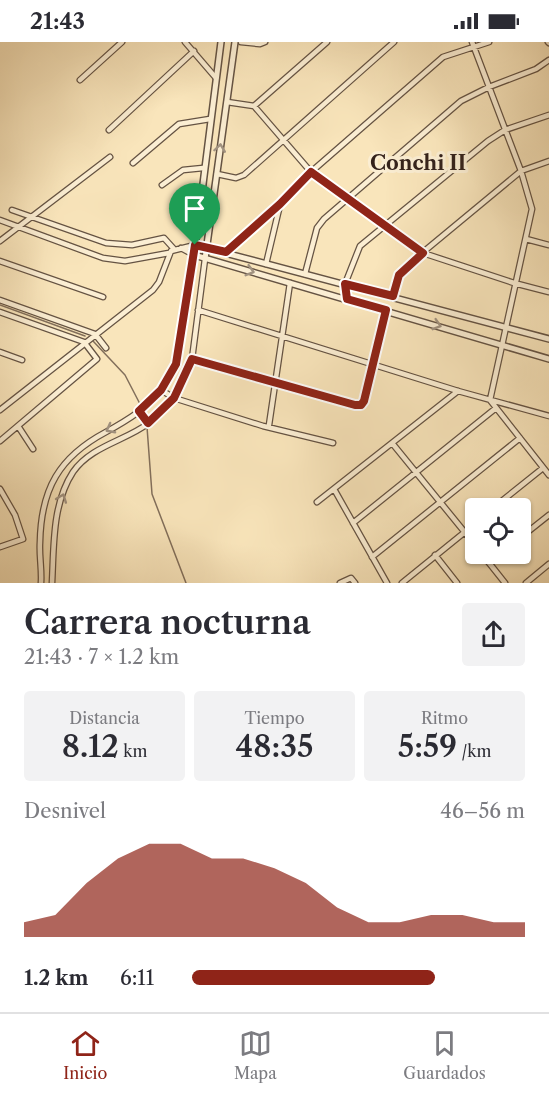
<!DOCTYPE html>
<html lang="es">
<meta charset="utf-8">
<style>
body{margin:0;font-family:"Libre Caslon Text",serif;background:#f2f2f3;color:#2b2b33;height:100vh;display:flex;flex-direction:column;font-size:22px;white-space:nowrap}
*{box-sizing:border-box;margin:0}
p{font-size:20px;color:#7c7c81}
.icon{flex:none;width:33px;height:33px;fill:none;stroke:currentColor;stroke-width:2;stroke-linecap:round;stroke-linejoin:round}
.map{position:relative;height:541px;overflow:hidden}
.panel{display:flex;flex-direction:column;background:#fff;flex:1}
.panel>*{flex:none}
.controls{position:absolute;left:465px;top:456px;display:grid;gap:12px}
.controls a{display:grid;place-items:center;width:66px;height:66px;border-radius:6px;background:#fff;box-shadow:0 2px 4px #0004;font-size:30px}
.pin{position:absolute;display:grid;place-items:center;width:51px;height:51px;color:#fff;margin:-62px -26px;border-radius:50% 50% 50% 0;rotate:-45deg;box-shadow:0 0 6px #0007}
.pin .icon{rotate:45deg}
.round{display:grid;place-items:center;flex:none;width:63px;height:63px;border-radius:6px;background:#f2f2f3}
.summary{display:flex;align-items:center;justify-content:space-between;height:102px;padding:0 24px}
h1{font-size:33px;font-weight:600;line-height:45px}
.metrics{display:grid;grid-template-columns:repeat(3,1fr);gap:9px;height:102px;padding:6px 24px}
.metrics div{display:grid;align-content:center;border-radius:6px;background:#f2f2f3;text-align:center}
.metrics b{font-size:30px;font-weight:600}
.metrics small{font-size:16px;font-weight:400}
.metrics p{font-size:16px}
.chart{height:168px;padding:12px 24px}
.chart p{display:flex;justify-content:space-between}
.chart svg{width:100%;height:108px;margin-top:6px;fill:#8f2418;opacity:.7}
ul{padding:0 24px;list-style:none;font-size:20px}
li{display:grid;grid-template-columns:96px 72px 1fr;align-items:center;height:45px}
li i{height:15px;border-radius:8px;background:#8f2418}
.status{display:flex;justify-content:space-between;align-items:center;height:42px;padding:0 30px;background:#fff;direction:ltr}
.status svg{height:16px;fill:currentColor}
.tab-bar{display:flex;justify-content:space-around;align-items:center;height:84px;border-top:2px solid #e1e1e2;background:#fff;font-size:16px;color:#7c7c81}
.tab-bar a{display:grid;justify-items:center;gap:3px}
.tab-bar .current{color:#8f2418}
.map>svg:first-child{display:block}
</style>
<div class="status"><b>21:43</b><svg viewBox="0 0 49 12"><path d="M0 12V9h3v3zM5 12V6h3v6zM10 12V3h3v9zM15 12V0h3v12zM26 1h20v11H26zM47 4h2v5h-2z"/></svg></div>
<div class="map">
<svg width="549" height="541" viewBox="0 0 549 541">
<rect width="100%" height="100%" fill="#f9e5bb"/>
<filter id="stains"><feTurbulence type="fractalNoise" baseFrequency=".00333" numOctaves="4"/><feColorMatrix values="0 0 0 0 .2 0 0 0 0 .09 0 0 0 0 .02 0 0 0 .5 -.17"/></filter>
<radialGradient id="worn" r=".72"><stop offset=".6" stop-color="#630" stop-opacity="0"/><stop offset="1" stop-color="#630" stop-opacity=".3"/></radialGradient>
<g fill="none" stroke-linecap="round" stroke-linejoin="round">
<path stroke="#826f5b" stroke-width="1.5" d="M 0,263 L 85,294
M 93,299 L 125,333 L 140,362
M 147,385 L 152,452 L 186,541"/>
<defs>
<path id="minor" d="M 185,0 L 216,36
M 241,0 L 260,2 L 265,0
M 472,0 L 521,129 L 532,167 L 490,358 L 549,433
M 548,0 L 549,1
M 80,38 L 122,0
M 227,60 L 254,64 L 327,0
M 254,64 L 311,130 L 423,211 L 514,241 L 549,250
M 109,88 L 194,9
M 133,121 L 179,82 L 210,77
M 217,132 L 236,136 L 244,133 L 394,0
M 162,143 L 183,128 L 203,126
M 12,168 L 106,201 L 132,203 L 164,196 L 174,207
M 0,178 L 103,216 L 125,219 L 169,211
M 526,197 L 549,203
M 0,199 L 110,115
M 226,210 L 280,162 L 311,130 L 443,15 L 489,0
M 0,219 L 103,255
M 266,222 L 280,163
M 305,232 L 317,186 L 324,177 L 461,59 L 489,45 L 536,27 L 549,18
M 393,254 L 399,233 L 416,216 L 521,129 L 549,119
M 347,257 L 345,242 L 360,204 L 488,99 L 505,88 L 549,73
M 0,258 L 95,292 L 106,306
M 198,268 L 458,349 L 549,374
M 0,270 L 84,300 L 97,317 L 0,399
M 0,310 L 22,318
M 192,317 L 361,363 L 386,268
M 161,348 L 174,356 L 263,384 L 333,401
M 0,368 L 153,248 L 159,240 L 171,209 L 195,203
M 269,383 L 290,241
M 18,384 L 33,407
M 392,401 L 476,504
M 0,447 L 15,473 L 23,497 L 0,505
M 334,447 L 387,541
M 317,460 L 458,349
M 493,466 L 543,426
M 353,481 L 496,366
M 520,496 L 549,473
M 482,512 L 505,541
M 435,513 L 457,541
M 372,515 L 520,396
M 489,521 L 500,512
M 41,541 C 42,527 39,514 40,500 C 41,447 59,415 106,390 C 126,379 150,365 163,345 C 187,307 185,256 194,213 L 181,206
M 52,541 C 54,504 52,462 73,430 C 91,404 125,399 149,381 C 171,364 183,342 192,317 L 205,217
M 340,541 L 351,536 L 355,541
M 402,541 L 476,481
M 526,541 L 549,522"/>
<path id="tertiary" d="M 221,0 L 194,213 L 549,317
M 195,203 L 549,297
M 205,217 L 235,0"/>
</defs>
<use href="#minor" stroke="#655343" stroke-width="7"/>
<use href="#tertiary" stroke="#655343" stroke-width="8"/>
<use href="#minor" stroke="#fbeed3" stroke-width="4.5"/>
<use href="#tertiary" stroke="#fbeed3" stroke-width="5"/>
</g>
<defs><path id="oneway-chevron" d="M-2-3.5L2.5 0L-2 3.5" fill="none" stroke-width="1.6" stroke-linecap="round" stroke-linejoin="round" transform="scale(1.5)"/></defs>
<g stroke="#a19280">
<use href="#oneway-chevron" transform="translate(220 106) rotate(-82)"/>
<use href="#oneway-chevron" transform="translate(250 229) rotate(16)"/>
<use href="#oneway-chevron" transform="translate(437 283) rotate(17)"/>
<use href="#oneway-chevron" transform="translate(110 387) rotate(152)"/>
<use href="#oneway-chevron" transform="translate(62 456) rotate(-70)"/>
</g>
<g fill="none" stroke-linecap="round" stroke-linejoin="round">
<defs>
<path id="route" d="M 311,130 L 423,211 L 399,233 L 393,254 L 345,242 L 347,257 L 386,268 L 364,359 L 361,363 L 355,363 L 192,317 L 174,356 L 148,381 L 139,369 L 161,348 L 176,322 L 195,203 L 226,210 L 280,162 Z"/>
</defs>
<use href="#route" stroke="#fff" stroke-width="12"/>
<use href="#route" stroke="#8f2418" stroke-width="8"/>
</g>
<g text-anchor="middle" stroke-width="6" stroke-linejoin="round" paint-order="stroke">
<g font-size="20" font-weight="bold" fill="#34221b" stroke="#fbeed3">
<text x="418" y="128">Conchi II</text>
</g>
</g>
<rect width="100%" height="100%" filter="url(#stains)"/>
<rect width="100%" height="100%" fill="url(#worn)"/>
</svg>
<div class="controls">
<a><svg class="icon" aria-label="locate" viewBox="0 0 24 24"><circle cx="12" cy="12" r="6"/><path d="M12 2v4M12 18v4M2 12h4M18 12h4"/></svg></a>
</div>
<div class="pin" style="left:195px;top:203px;background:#1e9e55"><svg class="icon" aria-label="arrive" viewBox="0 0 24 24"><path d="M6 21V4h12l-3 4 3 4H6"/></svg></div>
</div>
<section class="panel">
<div class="summary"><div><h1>Carrera nocturna</h1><p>21:43 · 7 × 1.2 km</p></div><a class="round"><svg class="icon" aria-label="share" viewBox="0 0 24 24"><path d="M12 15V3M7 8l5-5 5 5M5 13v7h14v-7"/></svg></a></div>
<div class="metrics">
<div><p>Distancia</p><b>8.12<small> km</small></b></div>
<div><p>Tiempo</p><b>48:35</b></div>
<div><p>Ritmo</p><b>5:59<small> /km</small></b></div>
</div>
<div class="chart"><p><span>Desnivel</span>46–56 m</p>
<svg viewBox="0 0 160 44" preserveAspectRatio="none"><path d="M0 44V38L10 35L20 22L30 12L40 6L50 6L60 12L70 12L80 16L90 22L100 32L110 38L120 38L130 35L140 35L150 38L160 38V44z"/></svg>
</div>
<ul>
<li><b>1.2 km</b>6:11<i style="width:73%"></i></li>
</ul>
</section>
<nav class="tab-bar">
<a class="current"><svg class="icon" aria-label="home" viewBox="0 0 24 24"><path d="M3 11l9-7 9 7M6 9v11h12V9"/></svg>Inicio</a>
<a><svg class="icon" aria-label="map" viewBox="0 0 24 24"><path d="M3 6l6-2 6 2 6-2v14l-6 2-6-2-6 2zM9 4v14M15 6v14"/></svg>Mapa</a>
<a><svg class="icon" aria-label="saved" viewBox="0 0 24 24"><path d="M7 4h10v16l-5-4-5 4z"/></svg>Guardados</a>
</nav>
